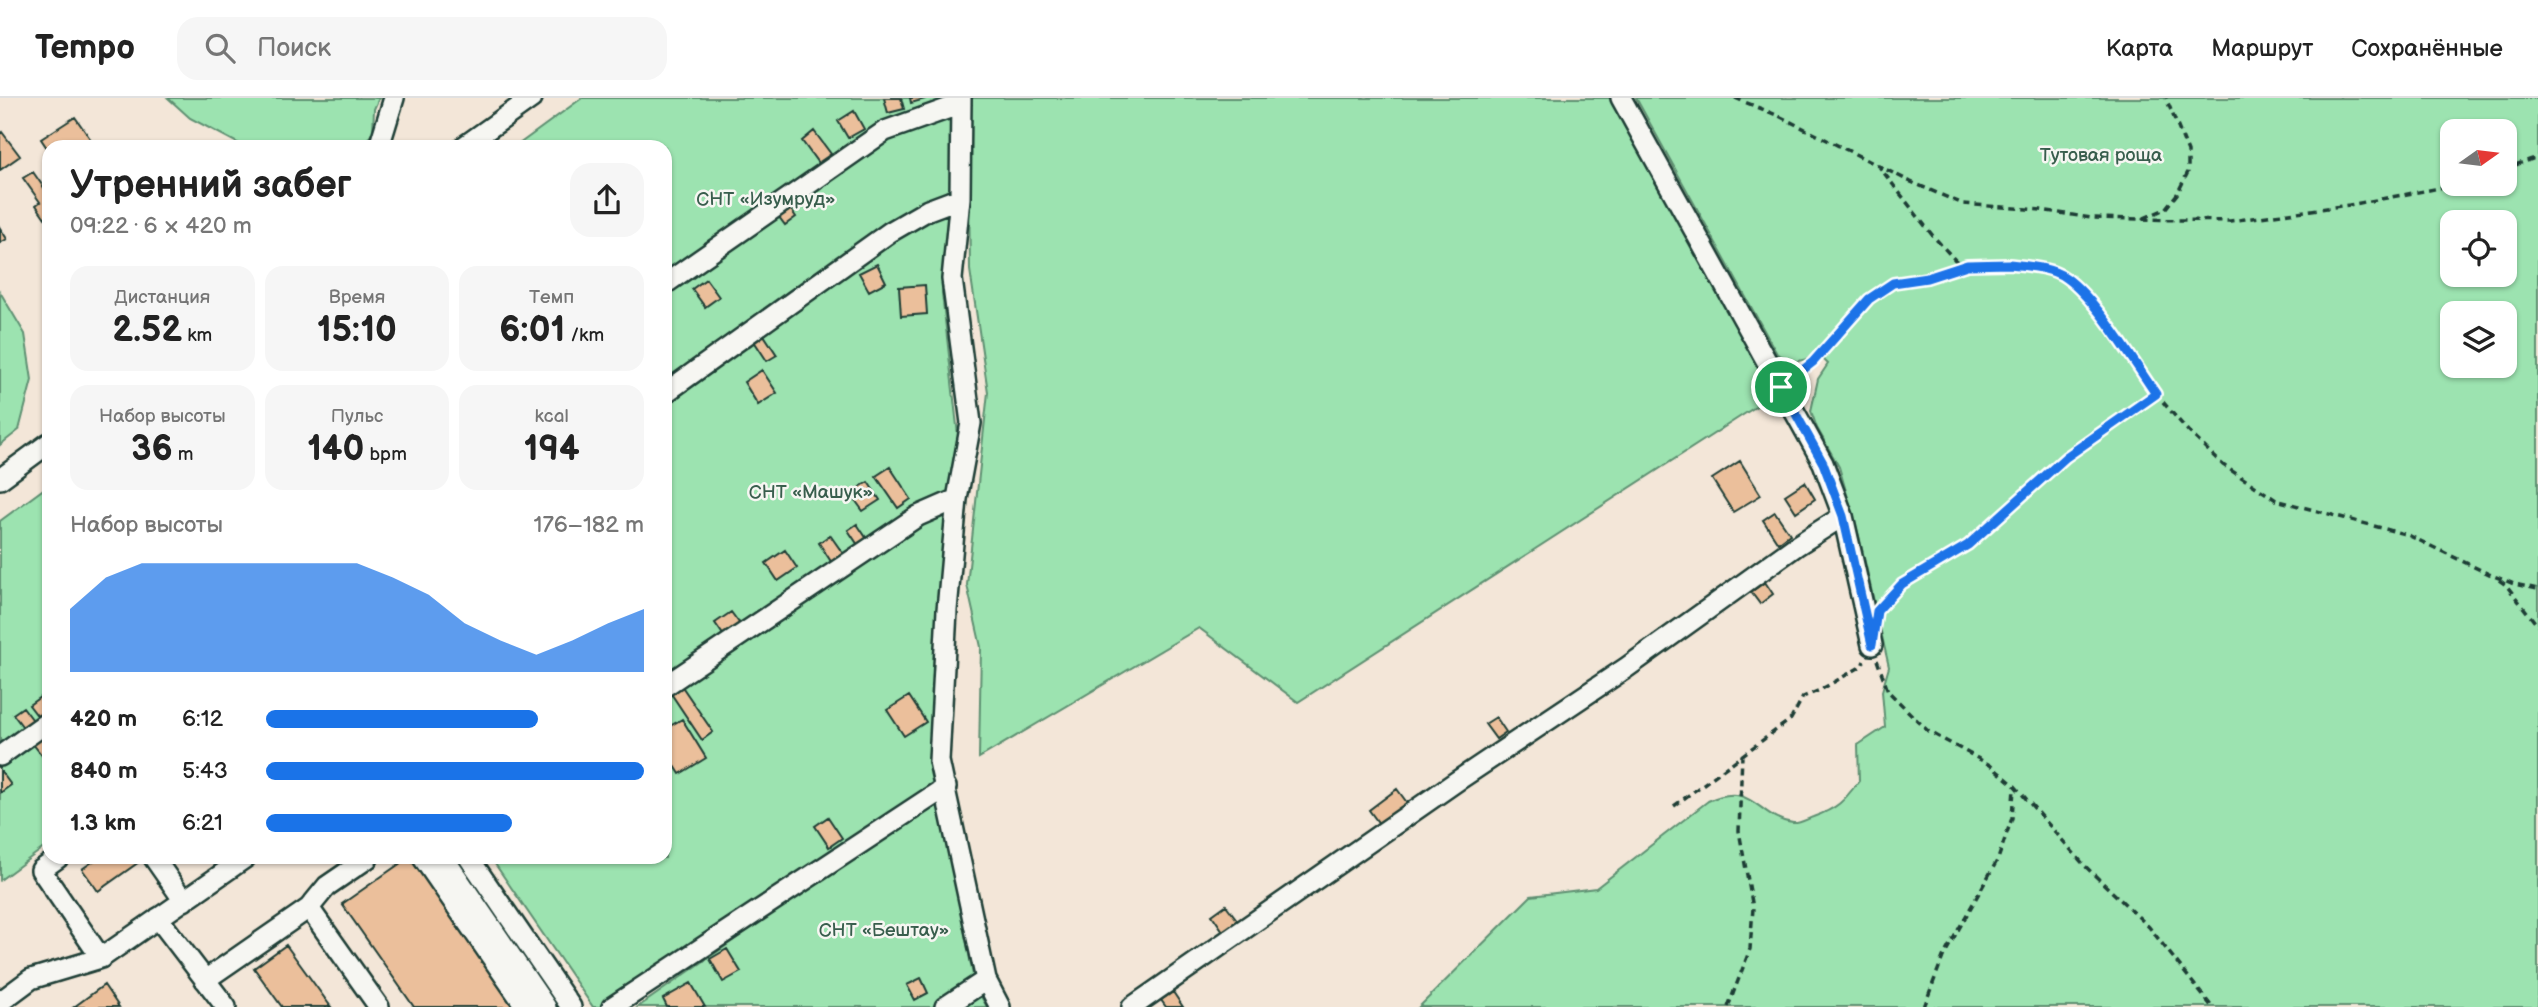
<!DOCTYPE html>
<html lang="ru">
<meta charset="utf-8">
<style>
body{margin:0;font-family:"Balsamiq Sans",sans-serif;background:#f6f6f6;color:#222;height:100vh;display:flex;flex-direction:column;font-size:26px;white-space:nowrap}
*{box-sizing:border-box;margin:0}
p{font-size:23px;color:#767676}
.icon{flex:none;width:38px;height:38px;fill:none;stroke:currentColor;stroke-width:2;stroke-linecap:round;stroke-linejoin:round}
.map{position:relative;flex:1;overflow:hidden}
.sheet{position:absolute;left:42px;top:42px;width:630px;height:724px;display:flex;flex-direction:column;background:#fff;border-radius:21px;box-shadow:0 2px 5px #0004}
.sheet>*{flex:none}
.needle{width:46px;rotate:76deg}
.controls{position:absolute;left:2440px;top:21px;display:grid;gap:14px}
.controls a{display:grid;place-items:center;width:77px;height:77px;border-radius:14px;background:#fff;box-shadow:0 2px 5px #0004;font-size:35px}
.pin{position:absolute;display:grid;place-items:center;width:60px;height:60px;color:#fff;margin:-30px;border:4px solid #fff;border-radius:50%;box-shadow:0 2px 7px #0007}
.round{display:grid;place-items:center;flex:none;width:74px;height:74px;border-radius:21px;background:#f6f6f6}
.overview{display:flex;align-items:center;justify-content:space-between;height:119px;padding:0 28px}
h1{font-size:38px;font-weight:700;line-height:52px}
.figures{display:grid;grid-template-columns:repeat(3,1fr);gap:10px;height:119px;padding:7px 28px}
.figures div{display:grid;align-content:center;border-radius:18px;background:#f6f6f6;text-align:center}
.figures b{font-size:35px;font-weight:700}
.figures small{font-size:19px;font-weight:400}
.figures p{font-size:19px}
.chart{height:196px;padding:14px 28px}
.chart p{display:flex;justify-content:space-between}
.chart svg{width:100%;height:126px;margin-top:7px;fill:#1a73e8;opacity:.7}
ul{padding:0 28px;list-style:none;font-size:23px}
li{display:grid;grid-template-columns:112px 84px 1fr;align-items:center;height:52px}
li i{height:18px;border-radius:9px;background:#1a73e8}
header{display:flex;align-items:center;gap:42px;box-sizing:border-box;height:98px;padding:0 35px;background:#fff;border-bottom:2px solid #e0e0e0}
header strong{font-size:33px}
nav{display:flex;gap:38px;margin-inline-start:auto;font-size:24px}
.search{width:490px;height:63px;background:#f6f6f6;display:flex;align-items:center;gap:18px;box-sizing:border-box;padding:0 24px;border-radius:21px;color:#767676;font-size:26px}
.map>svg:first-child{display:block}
</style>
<header>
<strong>Tempo</strong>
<div class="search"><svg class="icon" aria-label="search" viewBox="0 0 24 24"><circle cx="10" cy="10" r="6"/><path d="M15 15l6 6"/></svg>Поиск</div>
<nav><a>Карта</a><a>Маршрут</a><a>Сохранённые</a></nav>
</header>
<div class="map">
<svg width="2538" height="909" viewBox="0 0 2538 909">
<rect width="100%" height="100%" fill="#f3e6d8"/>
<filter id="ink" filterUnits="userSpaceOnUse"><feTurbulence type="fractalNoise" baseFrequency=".0143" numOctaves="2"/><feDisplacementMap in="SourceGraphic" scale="14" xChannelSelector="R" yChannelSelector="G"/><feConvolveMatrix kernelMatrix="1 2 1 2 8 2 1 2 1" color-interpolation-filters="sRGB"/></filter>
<g filter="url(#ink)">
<path fill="#9ce3b0" stroke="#5e9072" stroke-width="2" fill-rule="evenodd" d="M 168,0 L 379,0 L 374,11 L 373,34 L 362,49 L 245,49 L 190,20 Z
M 582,0 L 952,0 L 951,90 L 665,291 L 665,49 L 515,49 Z
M 968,0 L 1620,0 L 1780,293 L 1298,604 L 1199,530 L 979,660 L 981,549 L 967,487 L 988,294 L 970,172 Z
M 1636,0 L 2538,0 L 2538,909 L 1419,909 L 1531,798 L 1596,790 L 1708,703 C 1753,682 1757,720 1793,725 C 1799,726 1807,721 1813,719 C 1838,710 1843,704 1859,683 L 1858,647 L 1885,629 L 1882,593 L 1889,569 L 1859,438 L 1839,369 L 1817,330 L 1811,313 L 1818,281 L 1828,266 L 1820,258 L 1794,264 L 1777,256 ZM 2452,33 L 2504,33 L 2504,86 L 2452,86 ZM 2452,124 L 2504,124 L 2504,177 L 2452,177 ZM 2504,215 L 2504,268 L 2452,268 L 2452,215 Z
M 952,98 L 942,195 L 960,355 L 936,685 L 604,909 L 593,909 L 491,760 L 665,760 L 665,309 Z
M 0,194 L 25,236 L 32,282 L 19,332 L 0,347 Z
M 49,387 L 49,746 L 0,782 L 0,423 Z
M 939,699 L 975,888 L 987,909 L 638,909 Z"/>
<path fill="#ebbf9b" stroke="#1f3d34" stroke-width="2" d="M 884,0 L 901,0 L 904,11 L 888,15 Z
M 910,0 L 925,0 L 925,1 L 911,5 Z
M 854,13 L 864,31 L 848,40 L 838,23 Z
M 75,19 L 96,49 L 49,49 L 49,53 L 41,41 Z
M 814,33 L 831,56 L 818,65 L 802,43 Z
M 2,34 L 20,58 L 0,72 L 0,36 Z
M 33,74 L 49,97 L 49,116 L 45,120 L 36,107 L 40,104 L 23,80 Z
M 787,106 L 796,119 L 785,127 L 776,115 Z
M 0,130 L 7,141 L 0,145 Z
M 877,166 L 886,184 L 869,193 L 859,175 Z
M 706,181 L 719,199 L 705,209 L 692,191 Z
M 925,187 L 927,216 L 901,218 L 899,189 Z
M 762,234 L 777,257 L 767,263 L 752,240 Z
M 762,272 L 777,295 L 758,307 L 744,284 Z
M 1740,363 L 1761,397 L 1733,414 L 1712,381 Z
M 890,369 L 911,401 L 898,410 L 876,378 Z
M 868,384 L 880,402 L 863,413 L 850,395 Z
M 1805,384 L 1815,401 L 1796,414 L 1785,397 Z
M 1775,414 L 1790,436 L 1778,445 L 1763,422 Z
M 857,426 L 869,444 L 860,450 L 848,432 Z
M 830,437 L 844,457 L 832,465 L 819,445 Z
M 785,452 L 797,470 L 778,483 L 766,465 Z
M 1765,484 L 1773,496 L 1760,506 L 1751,494 Z
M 731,514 L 742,529 L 726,541 L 715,525 Z
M 681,587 L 713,634 L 702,642 L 670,594 Z
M 47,594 L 49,612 L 39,620 L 29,607 Z
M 909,598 L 926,624 L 904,638 L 887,612 Z
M 23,609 L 35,625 L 25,632 L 13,616 Z
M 1496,619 L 1506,634 L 1496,641 L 1485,626 Z
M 682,621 L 706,660 L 680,676 L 665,652 L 665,631 Z
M 46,637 L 49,642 L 49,657 L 44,660 L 33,646 Z
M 0,672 L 11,687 L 0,695 Z
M 1397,691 L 1408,706 L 1380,727 L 1369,712 Z
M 828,719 L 842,740 L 829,749 L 815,728 Z
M 98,760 L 136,760 L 139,764 L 98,793 L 82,771 Z
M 408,760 L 412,760 L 518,909 L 414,909 L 342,806 Z
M 1226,807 L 1238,823 L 1223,833 L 1212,817 Z
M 286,847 L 331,909 L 282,909 L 254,870 Z
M 727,851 L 741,874 L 723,884 L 710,861 Z
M 921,880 L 928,895 L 915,902 L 907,887 Z
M 691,885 L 705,909 L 667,909 L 663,901 Z
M 104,887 L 119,909 L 74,909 Z
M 1173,894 L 1183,909 L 1166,909 L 1161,902 Z"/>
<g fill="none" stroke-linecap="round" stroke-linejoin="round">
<defs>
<path id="minor" d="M 961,0 L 960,100 L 952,181 L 971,325 L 957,401 L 947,512 L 939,663 L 986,882 L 1000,909
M 1621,0 L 1823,365 L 1843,418 L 1872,547
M 379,49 L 394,0
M 463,49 L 532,0
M 665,186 L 885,33 L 961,6
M 665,295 L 890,134 L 928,112 L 960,100
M 0,381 L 49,345
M 665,588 L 918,418 L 957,401
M 0,658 L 49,623
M 58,760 L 41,772 L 101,860
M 154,760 L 184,803
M 423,760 L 526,909
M 444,760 L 546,909
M 469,760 L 571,909
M 309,810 L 379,909
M 158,820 L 226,909
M 205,882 L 309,810 L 327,788 L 368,760
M 0,904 L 31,881 L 101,860 L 245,760
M 612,909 L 946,689
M 945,909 L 986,882
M 1132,909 L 1457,683 L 1626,570 L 1796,448 L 1843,418"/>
</defs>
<use href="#minor" stroke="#1f3d34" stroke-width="24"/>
<path stroke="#1f3d34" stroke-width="3.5" stroke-dasharray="7 5" stroke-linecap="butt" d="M 1735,0 L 1779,18 L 1911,84 L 1963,106 L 2041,112 L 2091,120 L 2230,123 L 2349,107 L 2461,86
M 1877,66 L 1933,138 L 1956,163 L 1967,167 L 2037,169 L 2066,179 L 2095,210 L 2156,296 L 2188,333 L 2223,367 L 2276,402 L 2408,437 L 2489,476 L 2514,486 L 2538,491
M 2504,71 L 2538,59
M 2144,120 L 2165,111 L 2177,96 L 2188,74 L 2188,54 L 2166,0
M 1796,277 L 1813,264 L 1869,201 L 1893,185 L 1927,180 L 1965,168
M 2499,482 L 2506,487 L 2538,528
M 1882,508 L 1902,486 L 1968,447 L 2066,359 L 2156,296
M 1877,562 L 1888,593 L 1928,633 L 1990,667 L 2014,687 L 2085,768 L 2149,829 L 2212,909
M 1674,708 L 1791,621 L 1803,599 L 1820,592 L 1862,568 L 1864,563
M 1728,909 L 1750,851 L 1753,810 L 1739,733 L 1742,657
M 1924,909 L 1943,859 L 1998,761 L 2012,720 L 2014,690"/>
<use href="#minor" stroke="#f6f6f2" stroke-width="19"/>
</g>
</g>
<g fill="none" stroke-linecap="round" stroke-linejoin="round" filter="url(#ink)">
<defs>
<path id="route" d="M 2009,166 C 2027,168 2051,169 2066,180 C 2097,202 2133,263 2156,296 L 2066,359 L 1968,447 L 1902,486 L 1877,513 L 1872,547 L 1843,418 L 1823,365 L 1781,289 L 1813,264 L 1869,201 L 1893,185 L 1927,180 L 1967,167 Z"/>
</defs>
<use href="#route" stroke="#fff" stroke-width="14"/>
<use href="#route" stroke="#1a73e8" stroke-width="9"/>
</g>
<g text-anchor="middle" stroke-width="5" stroke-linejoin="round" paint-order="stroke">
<g font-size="19" fill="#385e4d" stroke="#f6f6f2">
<text x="2101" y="63">Тутовая роща</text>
<text x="766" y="107">СНТ «Изумруд»</text>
<text x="811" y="400">СНТ «Машук»</text>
<text x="884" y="838">СНТ «Бештау»</text>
</g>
</g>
</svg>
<div class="controls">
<a><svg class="needle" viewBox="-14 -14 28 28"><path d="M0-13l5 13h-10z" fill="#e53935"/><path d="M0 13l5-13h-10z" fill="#767676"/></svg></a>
<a><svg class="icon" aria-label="locate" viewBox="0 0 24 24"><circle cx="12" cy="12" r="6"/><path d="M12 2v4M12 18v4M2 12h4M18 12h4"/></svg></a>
<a><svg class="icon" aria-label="layers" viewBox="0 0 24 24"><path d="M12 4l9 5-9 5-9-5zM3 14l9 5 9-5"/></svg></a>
</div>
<div class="pin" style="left:1781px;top:289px;background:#1e9e55"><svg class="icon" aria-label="arrive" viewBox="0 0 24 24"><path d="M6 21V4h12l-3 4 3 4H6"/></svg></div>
<section class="sheet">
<div class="overview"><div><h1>Утренний забег</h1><p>09:22 · 6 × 420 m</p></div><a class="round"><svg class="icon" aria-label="share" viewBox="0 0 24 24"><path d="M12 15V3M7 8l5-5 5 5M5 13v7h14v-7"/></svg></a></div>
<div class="figures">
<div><p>Дистанция</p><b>2.52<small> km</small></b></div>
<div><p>Время</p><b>15:10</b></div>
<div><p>Темп</p><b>6:01<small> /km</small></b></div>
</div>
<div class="figures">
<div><p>Набор высоты</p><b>36<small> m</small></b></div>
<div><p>Пульс</p><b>140<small> bpm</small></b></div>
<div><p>kcal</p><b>194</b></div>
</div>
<div class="chart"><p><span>Набор высоты</span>176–182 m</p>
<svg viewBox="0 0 160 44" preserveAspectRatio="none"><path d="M0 44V22L10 11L20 6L30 6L40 6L50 6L60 6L70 6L80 6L90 11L100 17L110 27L120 33L130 38L140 33L150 27L160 22V44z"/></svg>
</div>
<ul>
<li><b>420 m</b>6:12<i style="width:72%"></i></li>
<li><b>840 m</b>5:43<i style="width:100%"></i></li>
<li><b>1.3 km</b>6:21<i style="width:65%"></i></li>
</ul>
</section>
</div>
